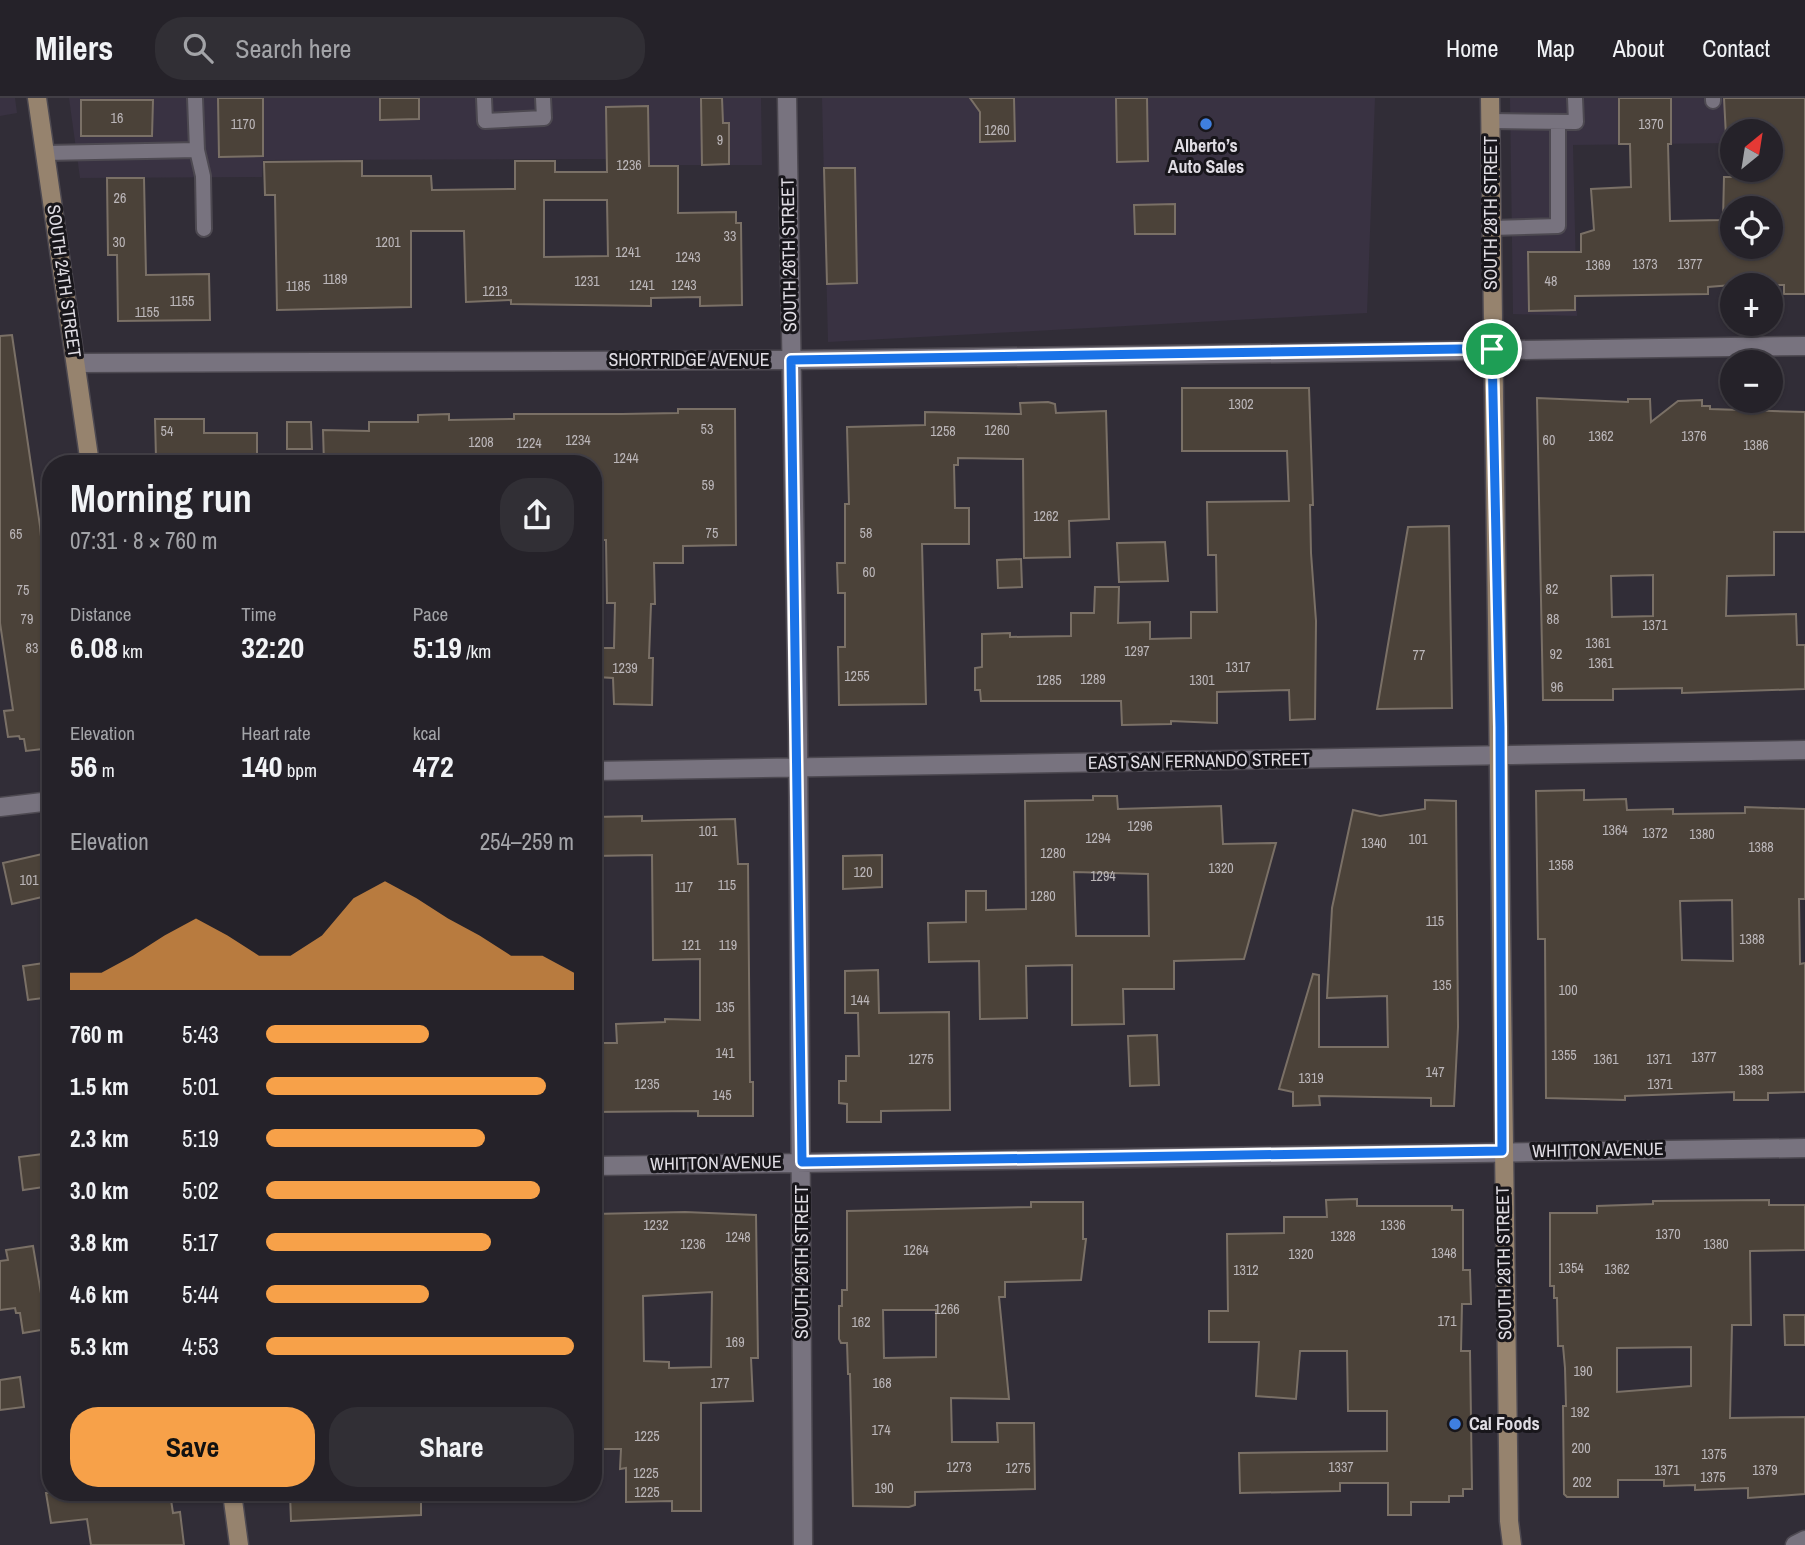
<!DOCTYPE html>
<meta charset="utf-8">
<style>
body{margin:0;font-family:"Archivo Narrow",sans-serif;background:#312f35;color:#f1f3f6;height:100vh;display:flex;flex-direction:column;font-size:26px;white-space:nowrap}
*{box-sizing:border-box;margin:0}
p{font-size:23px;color:#a3a4a8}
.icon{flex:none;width:38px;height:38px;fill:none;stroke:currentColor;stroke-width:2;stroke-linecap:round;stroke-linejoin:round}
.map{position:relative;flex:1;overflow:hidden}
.sheet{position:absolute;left:42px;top:357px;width:560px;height:1046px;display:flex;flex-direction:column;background:#252229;border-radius:28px;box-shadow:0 2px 5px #0004,0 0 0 2px #423f46}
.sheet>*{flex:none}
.needle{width:46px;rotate:30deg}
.tools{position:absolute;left:1720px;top:21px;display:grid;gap:14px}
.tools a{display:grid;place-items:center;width:63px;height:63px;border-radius:50%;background:#252229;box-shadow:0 2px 5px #0004,0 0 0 2px #423f46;font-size:35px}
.pin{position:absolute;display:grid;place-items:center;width:60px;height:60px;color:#fff;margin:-30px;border:4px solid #fff;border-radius:50%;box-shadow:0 2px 7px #0007}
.round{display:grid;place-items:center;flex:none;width:74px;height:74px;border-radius:28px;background:#312f35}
.overview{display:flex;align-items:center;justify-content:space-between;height:119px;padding:0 28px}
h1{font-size:38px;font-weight:800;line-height:52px}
.metrics{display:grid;grid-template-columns:repeat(3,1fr);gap:10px;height:119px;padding:7px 28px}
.metrics div{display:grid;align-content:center}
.metrics b{font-size:30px;font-weight:800}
.metrics small{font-size:19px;font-weight:400}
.metrics p{font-size:19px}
.chart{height:196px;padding:14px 28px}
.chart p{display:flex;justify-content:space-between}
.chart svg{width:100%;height:126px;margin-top:7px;fill:#f7a149;opacity:.7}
.primary-button{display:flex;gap:14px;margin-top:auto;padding:14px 28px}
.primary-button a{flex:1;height:80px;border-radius:28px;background:#f7a149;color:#111;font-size:28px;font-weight:800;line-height:80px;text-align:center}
.primary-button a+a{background:#312f35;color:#f1f3f6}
ul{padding:0 28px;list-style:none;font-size:23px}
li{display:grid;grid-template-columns:112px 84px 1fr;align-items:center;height:52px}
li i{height:18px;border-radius:9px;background:#f7a149}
header{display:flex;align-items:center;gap:42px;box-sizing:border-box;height:98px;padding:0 35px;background:#252229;border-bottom:2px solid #423f46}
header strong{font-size:33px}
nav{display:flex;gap:38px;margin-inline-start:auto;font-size:24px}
.search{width:490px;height:63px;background:#312f35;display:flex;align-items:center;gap:18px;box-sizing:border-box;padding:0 24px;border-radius:28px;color:#a3a4a8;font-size:26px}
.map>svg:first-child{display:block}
</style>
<header>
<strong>Milers</strong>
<div class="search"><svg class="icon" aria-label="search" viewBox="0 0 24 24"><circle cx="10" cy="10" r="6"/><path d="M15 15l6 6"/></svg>Search here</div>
<nav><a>Home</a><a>Map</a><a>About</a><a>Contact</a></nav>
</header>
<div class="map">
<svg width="1805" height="1447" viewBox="0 0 1805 1447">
<rect width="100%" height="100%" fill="#312d37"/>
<path fill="#393242" d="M 0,0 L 15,0 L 17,15 L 0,18 Z
M 69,0 L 761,0 L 762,67 L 652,67 L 603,61 L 263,62 L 262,79 L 80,80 Z
M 822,0 L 1375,0 L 1367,215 L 828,244 Z
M 1510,0 L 1805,0 L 1771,33 L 1732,33 L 1732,45 L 1573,47 L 1577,218 L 1513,216 Z"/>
<path fill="#4b4239" stroke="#7a7066" stroke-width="2" fill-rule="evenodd" d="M 218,0 L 263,0 L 263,58 L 219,59 Z
M 380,0 L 419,0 L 419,21 L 380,22 Z
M 701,0 L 722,0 L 723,25 L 729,25 L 729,66 L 702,67 Z
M 970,0 L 1014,0 L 1015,43 L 980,44 L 980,14 Z
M 1116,0 L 1147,0 L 1148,63 L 1117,64 Z
M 1619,0 L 1671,0 L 1671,46 L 1668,46 L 1670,123 L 1723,122 L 1724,79 L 1736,79 L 1736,72 L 1771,72 L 1771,33 L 1732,33 L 1732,38 L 1726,38 L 1724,0 L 1805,0 L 1805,196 L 1784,196 L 1784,187 L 1732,187 L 1708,189 L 1708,196 L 1575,198 L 1575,212 L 1529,213 L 1528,154 L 1581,154 L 1581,136 L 1594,132 L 1591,91 L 1631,89 L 1630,46 L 1619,46 ZM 1732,110 L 1771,110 L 1771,149 L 1732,149 Z
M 81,2 L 153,2 L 152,38 L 81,38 Z
M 648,8 L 649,68 L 678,68 L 678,115 L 736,114 L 736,125 L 741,125 L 742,207 L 700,208 L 700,199 L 651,200 L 651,208 L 511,206 L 511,202 L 466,204 L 464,133 L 411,133 L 411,209 L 277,212 L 275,97 L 265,97 L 264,64 L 362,63 L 362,78 L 431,78 L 432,92 L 515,91 L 515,63 L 555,63 L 555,74 L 607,74 L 606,9 ZM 544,102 L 607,102 L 608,158 L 544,159 Z
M 824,70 L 855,70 L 857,185 L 827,186 Z
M 107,80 L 144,80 L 146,177 L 209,176 L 210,222 L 118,223 L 117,157 L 108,157 Z
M 1175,106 L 1175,136 L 1135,136 L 1134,107 Z
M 12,237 L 40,428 L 45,482 L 48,496 L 51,496 L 51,650 L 26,653 L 24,641 L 20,641 L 19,638 L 8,639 L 4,613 L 13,612 L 0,525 L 0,238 Z
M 1182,290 L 1309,290 L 1313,407 L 1310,407 L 1311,455 L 1316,523 L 1315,621 L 1290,622 L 1289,592 L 1217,594 L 1217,625 L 1171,623 L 1171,626 L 1122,627 L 1121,603 L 981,603 L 980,592 L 975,592 L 975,570 L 982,569 L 982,536 L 1010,535 L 1010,539 L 1071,538 L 1071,515 L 1094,515 L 1095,489 L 1119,489 L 1118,525 L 1150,524 L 1150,541 L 1191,540 L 1191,514 L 1217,514 L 1216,457 L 1208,457 L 1207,404 L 1289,403 L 1287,353 L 1182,353 Z
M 1537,300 L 1628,304 L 1628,301 L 1650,301 L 1651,324 L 1678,303 L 1702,302 L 1702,308 L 1710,308 L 1710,311 L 1805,314 L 1805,434 L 1774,434 L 1774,477 L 1727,478 L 1726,518 L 1796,516 L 1797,547 L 1805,547 L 1805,591 L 1682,595 L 1682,590 L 1613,591 L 1613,602 L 1543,602 ZM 1653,477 L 1653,518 L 1612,519 L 1611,478 Z
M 1048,304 L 1055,306 L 1056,315 L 1106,313 L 1109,421 L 1069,423 L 1070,459 L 1024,460 L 1023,361 L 958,360 L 958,367 L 954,367 L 955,410 L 969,410 L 969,446 L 922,446 L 926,606 L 839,607 L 838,549 L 845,549 L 845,495 L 838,495 L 837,465 L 845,465 L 845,406 L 849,406 L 847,329 L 925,327 L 925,314 L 1021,316 L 1020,305 Z
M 678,311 L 735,311 L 736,447 L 683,448 L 683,465 L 654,465 L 655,506 L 651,506 L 649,560 L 653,560 L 652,607 L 614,606 L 613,580 L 597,579 L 597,550 L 614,550 L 615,505 L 607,505 L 606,442 L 593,442 L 593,366 L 324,366 L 323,332 L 369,333 L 369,324 L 418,324 L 418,317 L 449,316 L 449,322 L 514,321 L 514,316 L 622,316 L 678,315 Z
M 155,321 L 204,321 L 204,335 L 257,335 L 257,366 L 234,366 L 234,360 L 156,360 Z
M 287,324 L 311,324 L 312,351 L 287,351 Z
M 1449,428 L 1452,610 L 1377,611 L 1408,429 Z
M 1165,444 L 1168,483 L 1119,484 L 1117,445 Z
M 1021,461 L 1022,489 L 998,490 L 997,462 Z
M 1584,692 L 1584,702 L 1626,701 L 1627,712 L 1673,711 L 1673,716 L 1745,715 L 1745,709 L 1805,711 L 1805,801 L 1799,801 L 1800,866 L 1805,865 L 1805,994 L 1768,995 L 1768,1002 L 1734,1002 L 1734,994 L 1625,998 L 1625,1002 L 1546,1000 L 1545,841 L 1538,841 L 1536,693 ZM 1732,802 L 1733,863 L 1682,862 L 1680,803 Z
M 1093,698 L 1117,698 L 1118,711 L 1221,708 L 1223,746 L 1276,745 L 1244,861 L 1174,863 L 1174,891 L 1123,891 L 1124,926 L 1072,927 L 1072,867 L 1026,868 L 1027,920 L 980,921 L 979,863 L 929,864 L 928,825 L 966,824 L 966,793 L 986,793 L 986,812 L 1026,811 L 1025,703 L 1093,702 ZM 1074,774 L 1148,776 L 1149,838 L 1076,838 Z
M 1425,702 L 1456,703 L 1458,929 L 1454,1008 L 1431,1008 L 1431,1000 L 1319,998 L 1320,1007 L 1293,1008 L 1293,994 L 1279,991 L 1313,876 L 1319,877 L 1319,949 L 1388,949 L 1387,898 L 1327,900 L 1332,810 L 1353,712 L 1380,718 L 1425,711 Z
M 642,718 L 642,723 L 735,721 L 738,766 L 748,766 L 750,984 L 753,984 L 753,1018 L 698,1018 L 698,1013 L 593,1014 L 593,945 L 617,945 L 616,926 L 665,924 L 665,921 L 700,922 L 700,861 L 653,862 L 652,757 L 593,758 L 593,719 Z
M 51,754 L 51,797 L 12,806 L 3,765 Z
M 882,757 L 882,789 L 843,791 L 843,758 Z
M 51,864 L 51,899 L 28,902 L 23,868 Z
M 878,872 L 879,915 L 949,914 L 950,1012 L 881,1013 L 881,1024 L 847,1024 L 847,1006 L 839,1005 L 839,983 L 846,983 L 846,958 L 859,958 L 858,915 L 845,915 L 845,873 Z
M 1157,937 L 1159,987 L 1130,988 L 1128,938 Z
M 51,1055 L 51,1088 L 23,1092 L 19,1059 Z
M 1357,1101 L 1357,1108 L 1452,1108 L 1452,1112 L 1463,1112 L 1463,1172 L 1470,1172 L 1471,1206 L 1462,1206 L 1461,1253 L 1470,1253 L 1472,1391 L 1463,1391 L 1463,1398 L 1449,1398 L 1449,1404 L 1411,1404 L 1411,1417 L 1388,1417 L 1388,1385 L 1340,1385 L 1340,1393 L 1240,1395 L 1239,1355 L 1387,1353 L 1387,1313 L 1348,1313 L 1347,1253 L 1300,1253 L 1296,1301 L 1256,1298 L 1259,1244 L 1209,1244 L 1209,1213 L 1228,1213 L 1227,1136 L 1284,1135 L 1284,1119 L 1327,1119 L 1326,1102 Z
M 1769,1102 L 1769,1107 L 1805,1107 L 1805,1152 L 1750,1153 L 1751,1227 L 1732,1227 L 1730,1320 L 1805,1319 L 1805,1396 L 1748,1400 L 1748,1390 L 1695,1392 L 1695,1387 L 1664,1388 L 1664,1382 L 1618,1382 L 1618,1399 L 1567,1399 L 1564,1396 L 1563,1308 L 1566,1308 L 1565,1270 L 1563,1248 L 1558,1248 L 1557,1200 L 1554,1200 L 1554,1188 L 1550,1188 L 1550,1115 L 1597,1115 L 1597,1108 L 1653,1106 L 1653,1103 ZM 1691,1249 L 1691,1288 L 1617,1294 L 1617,1250 Z
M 1031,1104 L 1083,1104 L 1083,1141 L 1086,1141 L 1081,1182 L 1005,1184 L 1005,1199 L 999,1199 L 1009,1301 L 951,1300 L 952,1344 L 998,1344 L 997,1325 L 1034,1325 L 1035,1391 L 915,1394 L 915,1407 L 909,1409 L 853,1408 L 850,1276 L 848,1276 L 847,1245 L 841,1245 L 839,1241 L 839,1208 L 842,1208 L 842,1192 L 847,1192 L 847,1113 L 1031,1109 ZM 883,1212 L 936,1212 L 936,1259 L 884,1260 Z
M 685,1114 L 756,1117 L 758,1260 L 751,1260 L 753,1303 L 701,1305 L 701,1413 L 672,1413 L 672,1403 L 626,1404 L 626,1370 L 620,1371 L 621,1351 L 593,1351 L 596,1192 L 593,1192 L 593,1116 ZM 712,1194 L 711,1269 L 669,1270 L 669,1264 L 644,1263 L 643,1198 Z
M 33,1148 L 47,1231 L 23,1235 L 20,1215 L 16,1215 L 15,1210 L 0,1212 L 0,1163 L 8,1162 L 6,1152 Z
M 1784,1217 L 1805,1217 L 1805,1247 L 1785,1247 Z
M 20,1279 L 24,1309 L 0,1312 L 0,1282 Z
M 46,1395 L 170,1395 L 173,1415 L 180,1414 L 184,1447 L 91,1447 L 87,1421 L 51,1425 Z
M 290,1395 L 421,1395 L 421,1417 L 291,1423 Z"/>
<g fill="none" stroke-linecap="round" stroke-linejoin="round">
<defs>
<path id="lane" d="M 484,0 L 485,23 L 544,20 L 543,0
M 1713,3 L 1713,0
M 1491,23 L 1576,24 L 1575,0
M 197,52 L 203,78 L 204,131
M 45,55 L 197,52 L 195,0
M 1492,130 L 1558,128 L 1558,24"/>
<path id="street" d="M 787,0 L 798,637 L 803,1447
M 77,265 L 791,262 L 1805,248
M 593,673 C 997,669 1401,656 1805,652
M 0,709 L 51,703
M 593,1068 L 1805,1050
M 1795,1447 L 1805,1442"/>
<path id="secondary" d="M 37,0 L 90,366
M 1490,0 L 1509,1423 L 1512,1447
M 232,1395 L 239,1447"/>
</defs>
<use href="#lane" stroke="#4d4951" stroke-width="18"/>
<use href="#street" stroke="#4d4951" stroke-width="21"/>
<use href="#secondary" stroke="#4d4951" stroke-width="21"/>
<use href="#lane" stroke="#78737f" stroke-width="14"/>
<use href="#street" stroke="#78737f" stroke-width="18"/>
<use href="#secondary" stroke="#96836e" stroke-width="18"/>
</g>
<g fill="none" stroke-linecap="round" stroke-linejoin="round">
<defs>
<path id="route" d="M 1460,251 L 1492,251 L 1500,629 L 1502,1053 L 802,1064 L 791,262 Z"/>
</defs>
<use href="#route" stroke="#fff" stroke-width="14"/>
<use href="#route" stroke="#1a73e8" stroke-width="9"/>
</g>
<g fill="#3f7fe0" stroke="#18161b" stroke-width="2.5">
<circle cx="1206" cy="26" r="7"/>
<circle cx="1455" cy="1326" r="7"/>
</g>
<g text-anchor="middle" stroke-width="6" stroke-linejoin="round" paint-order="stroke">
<g font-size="14" fill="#bbb6b9">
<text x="117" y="25">16</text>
<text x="243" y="31">1170</text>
<text x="1651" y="31">1370</text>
<text x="997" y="37">1260</text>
<text x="720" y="47">9</text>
<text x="629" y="72">1236</text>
<text x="120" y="105">26</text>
<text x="730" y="143">33</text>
<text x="119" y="149">30</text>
<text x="388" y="149">1201</text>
<text x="628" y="159">1241</text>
<text x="688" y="164">1243</text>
<text x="1645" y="171">1373</text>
<text x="1690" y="171">1377</text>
<text x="1598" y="172">1369</text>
<text x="335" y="186">1189</text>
<text x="587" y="188">1231</text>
<text x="1551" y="188">48</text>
<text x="642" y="192">1241</text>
<text x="684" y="192">1243</text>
<text x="298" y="193">1185</text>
<text x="495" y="198">1213</text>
<text x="182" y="208">1155</text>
<text x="147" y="219">1155</text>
<text x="1241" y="311">1302</text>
<text x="707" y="336">53</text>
<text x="997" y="337">1260</text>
<text x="167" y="338">54</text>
<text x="943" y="338">1258</text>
<text x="1601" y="343">1362</text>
<text x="1694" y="343">1376</text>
<text x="578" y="347">1234</text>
<text x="1549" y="347">60</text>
<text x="481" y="349">1208</text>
<text x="529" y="350">1224</text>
<text x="1756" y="352">1386</text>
<text x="626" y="365">1244</text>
<text x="708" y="392">59</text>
<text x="1046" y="423">1262</text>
<text x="712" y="440">75</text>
<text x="866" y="440">58</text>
<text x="16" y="441">65</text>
<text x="869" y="479">60</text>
<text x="1552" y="496">82</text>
<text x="23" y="497">75</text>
<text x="27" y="526">79</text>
<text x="1553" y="526">88</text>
<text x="1655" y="532">1371</text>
<text x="1598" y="550">1361</text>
<text x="32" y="555">83</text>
<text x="1137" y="558">1297</text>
<text x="1556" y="561">92</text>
<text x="1419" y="562">77</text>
<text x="1601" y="570">1361</text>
<text x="1238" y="574">1317</text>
<text x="625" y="575">1239</text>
<text x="857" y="583">1255</text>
<text x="1093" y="586">1289</text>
<text x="1049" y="587">1285</text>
<text x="1202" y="587">1301</text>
<text x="1557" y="594">96</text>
<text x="1140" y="733">1296</text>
<text x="1615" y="737">1364</text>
<text x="708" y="738">101</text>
<text x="1655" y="740">1372</text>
<text x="1702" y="741">1380</text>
<text x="1098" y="745">1294</text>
<text x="1418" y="746">101</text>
<text x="1374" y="750">1340</text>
<text x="1761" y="754">1388</text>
<text x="1053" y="760">1280</text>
<text x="1561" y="772">1358</text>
<text x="1221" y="775">1320</text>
<text x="863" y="779">120</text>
<text x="1103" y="783">1294</text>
<text x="29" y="787">101</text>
<text x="727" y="792">115</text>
<text x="684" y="794">117</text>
<text x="1043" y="803">1280</text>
<text x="1435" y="828">115</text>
<text x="1752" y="846">1388</text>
<text x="691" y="852">121</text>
<text x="728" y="852">119</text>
<text x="1442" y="892">135</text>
<text x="1568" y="897">100</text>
<text x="860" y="907">144</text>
<text x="725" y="914">135</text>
<text x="725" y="960">141</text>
<text x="1564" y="962">1355</text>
<text x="1704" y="964">1377</text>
<text x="921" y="966">1275</text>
<text x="1606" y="966">1361</text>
<text x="1659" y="966">1371</text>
<text x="1751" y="977">1383</text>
<text x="1435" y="979">147</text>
<text x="1311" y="985">1319</text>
<text x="647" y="991">1235</text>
<text x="1660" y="991">1371</text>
<text x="722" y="1002">145</text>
<text x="656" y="1132">1232</text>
<text x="1393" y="1132">1336</text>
<text x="1668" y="1141">1370</text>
<text x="1343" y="1143">1328</text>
<text x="738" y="1144">1248</text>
<text x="693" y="1151">1236</text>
<text x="1716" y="1151">1380</text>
<text x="916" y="1157">1264</text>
<text x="1444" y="1160">1348</text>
<text x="1301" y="1161">1320</text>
<text x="1571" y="1175">1354</text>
<text x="1617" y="1176">1362</text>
<text x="1246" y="1177">1312</text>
<text x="947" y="1216">1266</text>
<text x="1447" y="1228">171</text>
<text x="861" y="1229">162</text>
<text x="735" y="1249">169</text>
<text x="1583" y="1278">190</text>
<text x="720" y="1290">177</text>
<text x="882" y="1290">168</text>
<text x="1580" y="1319">192</text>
<text x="881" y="1337">174</text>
<text x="647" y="1343">1225</text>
<text x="1581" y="1355">200</text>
<text x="1714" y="1361">1375</text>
<text x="959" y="1374">1273</text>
<text x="1341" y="1374">1337</text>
<text x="1018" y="1375">1275</text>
<text x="1667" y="1377">1371</text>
<text x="1765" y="1377">1379</text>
<text x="646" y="1380">1225</text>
<text x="1713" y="1384">1375</text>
<text x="1582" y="1389">202</text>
<text x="884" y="1395">190</text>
<text x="647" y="1399">1225</text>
</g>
<g font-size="18" font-weight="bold" fill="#e0dde4" stroke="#18161b">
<text x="1206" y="54">Alberto’s<tspan x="1206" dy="21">Auto Sales</tspan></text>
<text x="1469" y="1332" text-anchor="start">Cal Foods</text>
</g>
<g font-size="18" fill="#e0dde4" stroke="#18161b">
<text transform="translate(1491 115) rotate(-90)" y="6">SOUTH 28TH STREET</text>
<text transform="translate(789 157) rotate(-91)" y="6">SOUTH 26TH STREET</text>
<text transform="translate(64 183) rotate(82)" y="6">SOUTH 24TH STREET</text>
<text x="689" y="268">SHORTRIDGE AVENUE</text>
<text transform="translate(1199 663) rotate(-1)" y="6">EAST SAN FERNANDO STREET</text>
<text transform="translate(1598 1052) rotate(-1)" y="6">WHITTON AVENUE</text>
<text transform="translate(716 1065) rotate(-1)" y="6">WHITTON AVENUE</text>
<text transform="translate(802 1164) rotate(-90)" y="6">SOUTH 26TH STREET</text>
<text transform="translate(1504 1165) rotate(-91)" y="6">SOUTH 28TH STREET</text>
</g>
</g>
</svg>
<div class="tools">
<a><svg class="needle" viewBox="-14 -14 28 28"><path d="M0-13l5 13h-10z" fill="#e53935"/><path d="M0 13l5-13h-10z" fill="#a3a4a8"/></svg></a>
<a><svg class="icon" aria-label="locate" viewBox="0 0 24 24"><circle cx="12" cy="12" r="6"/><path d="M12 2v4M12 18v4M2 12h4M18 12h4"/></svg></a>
<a>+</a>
<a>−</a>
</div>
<div class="pin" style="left:1492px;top:251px;background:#1e9e55"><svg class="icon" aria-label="arrive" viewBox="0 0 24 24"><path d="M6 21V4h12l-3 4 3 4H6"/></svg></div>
<section class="sheet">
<div class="overview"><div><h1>Morning run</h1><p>07:31 · 8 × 760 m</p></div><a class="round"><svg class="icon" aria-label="share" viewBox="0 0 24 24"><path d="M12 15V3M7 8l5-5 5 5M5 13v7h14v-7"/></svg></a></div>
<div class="metrics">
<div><p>Distance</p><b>6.08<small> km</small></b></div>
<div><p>Time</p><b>32:20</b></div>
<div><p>Pace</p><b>5:19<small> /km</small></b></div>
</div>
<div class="metrics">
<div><p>Elevation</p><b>56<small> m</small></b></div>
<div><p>Heart rate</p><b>140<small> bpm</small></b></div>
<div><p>kcal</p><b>472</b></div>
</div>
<div class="chart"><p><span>Elevation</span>254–259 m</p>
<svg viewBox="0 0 160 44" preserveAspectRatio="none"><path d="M0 44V38L10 38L20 32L30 25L40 19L50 25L60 32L70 32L80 25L90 12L100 6L110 12L120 19L130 25L140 32L150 32L160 38V44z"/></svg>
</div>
<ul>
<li><b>760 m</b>5:43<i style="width:53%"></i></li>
<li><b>1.5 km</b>5:01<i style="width:91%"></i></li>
<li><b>2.3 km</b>5:19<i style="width:71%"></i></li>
<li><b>3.0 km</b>5:02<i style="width:89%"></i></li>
<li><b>3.8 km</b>5:17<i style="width:73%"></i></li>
<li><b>4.6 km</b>5:44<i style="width:53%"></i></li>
<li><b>5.3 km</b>4:53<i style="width:100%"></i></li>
</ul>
<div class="primary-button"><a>Save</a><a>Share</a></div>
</section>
</div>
